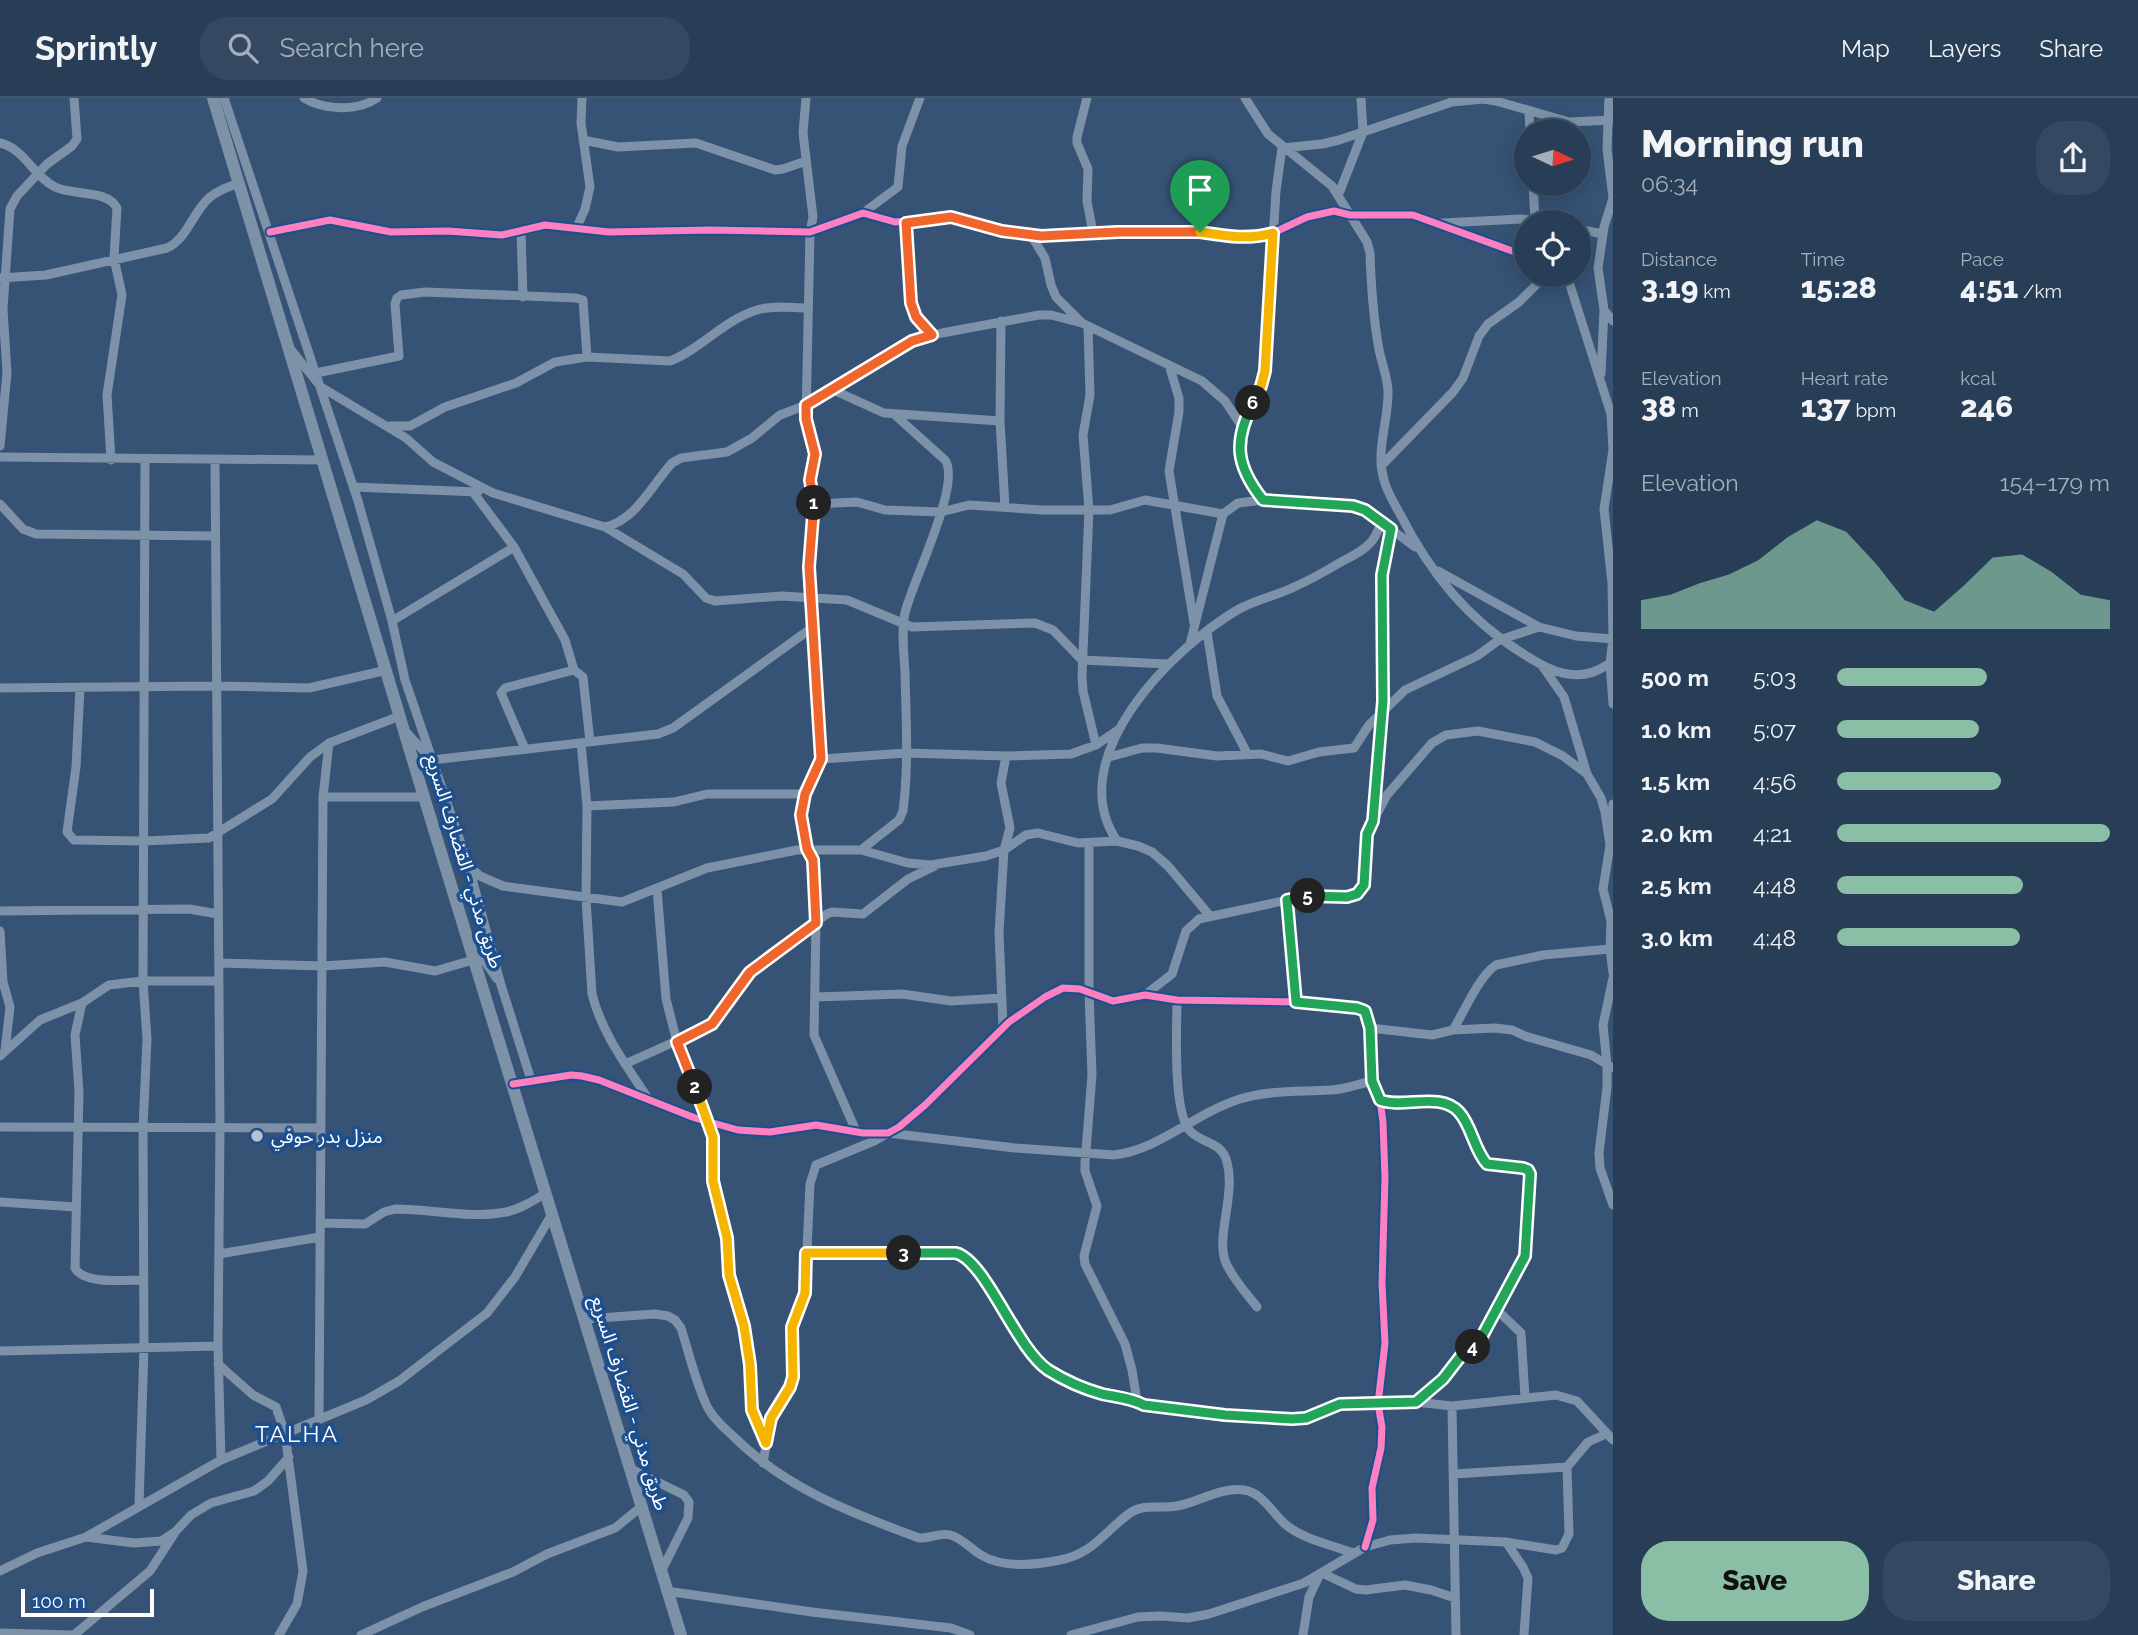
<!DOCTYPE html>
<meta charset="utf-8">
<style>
body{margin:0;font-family:Raleway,"Noto Sans Arabic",sans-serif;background:#344961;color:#f1f3f6;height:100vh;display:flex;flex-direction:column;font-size:26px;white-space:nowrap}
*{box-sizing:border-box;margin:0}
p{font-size:23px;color:#a5aeba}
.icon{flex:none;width:38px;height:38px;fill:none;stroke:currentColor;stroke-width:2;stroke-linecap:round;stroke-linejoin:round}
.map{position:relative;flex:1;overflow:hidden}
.drawer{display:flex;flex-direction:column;background:#283e57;width:525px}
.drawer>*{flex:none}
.needle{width:46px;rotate:94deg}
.fabs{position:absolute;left:1514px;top:21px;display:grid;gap:14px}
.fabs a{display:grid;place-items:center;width:77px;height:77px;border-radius:50%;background:#283e57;box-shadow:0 4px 18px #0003,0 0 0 2px #44576d;font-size:35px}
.scale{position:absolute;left:21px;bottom:18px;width:133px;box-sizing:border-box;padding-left:7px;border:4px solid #fff;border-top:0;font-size:19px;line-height:24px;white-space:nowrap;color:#fff;-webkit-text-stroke:5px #1b4f8f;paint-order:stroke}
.pin{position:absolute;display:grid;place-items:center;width:60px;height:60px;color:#fff;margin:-72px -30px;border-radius:50% 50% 50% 0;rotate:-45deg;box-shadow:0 0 7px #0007}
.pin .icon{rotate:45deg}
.km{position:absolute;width:35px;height:35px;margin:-18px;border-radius:50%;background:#222;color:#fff;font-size:19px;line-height:35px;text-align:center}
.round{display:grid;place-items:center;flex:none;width:74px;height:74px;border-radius:28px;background:#344961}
.head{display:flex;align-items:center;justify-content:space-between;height:119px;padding:0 28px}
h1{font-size:38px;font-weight:800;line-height:52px}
.stats{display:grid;grid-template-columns:repeat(3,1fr);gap:10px;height:119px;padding:7px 28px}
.stats div{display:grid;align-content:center}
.stats b{font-size:30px;font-weight:800}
.stats small{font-size:19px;font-weight:400}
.stats p{font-size:19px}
.chart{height:196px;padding:14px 28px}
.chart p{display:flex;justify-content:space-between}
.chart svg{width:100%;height:126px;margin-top:7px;fill:#8abfa5;opacity:.7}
.action{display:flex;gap:14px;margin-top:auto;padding:14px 28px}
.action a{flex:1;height:80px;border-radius:28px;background:#8abfa5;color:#111;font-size:28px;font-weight:800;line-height:80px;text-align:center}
.action a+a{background:#344961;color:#f1f3f6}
ul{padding:0 28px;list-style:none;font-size:23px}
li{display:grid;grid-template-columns:112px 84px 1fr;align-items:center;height:52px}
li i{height:18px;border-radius:9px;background:#8abfa5}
header{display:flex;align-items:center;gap:42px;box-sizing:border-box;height:98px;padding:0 35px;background:#283e57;border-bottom:2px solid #44576d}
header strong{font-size:33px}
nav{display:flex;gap:38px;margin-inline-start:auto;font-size:24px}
.search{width:490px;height:63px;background:#344961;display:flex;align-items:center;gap:18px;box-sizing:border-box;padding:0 24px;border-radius:28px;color:#a5aeba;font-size:26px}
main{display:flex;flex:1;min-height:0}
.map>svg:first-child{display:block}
</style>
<header>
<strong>Sprintly</strong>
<div class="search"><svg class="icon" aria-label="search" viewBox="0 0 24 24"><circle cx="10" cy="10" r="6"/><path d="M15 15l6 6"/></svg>Search here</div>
<nav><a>Map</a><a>Layers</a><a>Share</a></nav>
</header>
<main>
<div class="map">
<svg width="1613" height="1537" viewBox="0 0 1613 1537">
<rect width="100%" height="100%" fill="#365274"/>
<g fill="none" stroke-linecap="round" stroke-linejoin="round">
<path stroke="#7d92a8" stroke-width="9" d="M 224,0 L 358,403 L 392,523 L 405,582 L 468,766 L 501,887 L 531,982
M 304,0 C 323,12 358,14 377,0
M 806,0 L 803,35 L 813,119 L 810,134 L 806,321 L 815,356 L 811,369 L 814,406 L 808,457 L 822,661 L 805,696 L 801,717 L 807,751 L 813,762 L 816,825 L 814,937 L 856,1033
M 1087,0 L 1077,39 L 1077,45 L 1088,71 L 1087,103 L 1093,135
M 1245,0 L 1268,36 L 1332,88 L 1367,144 L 1370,155 C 1371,185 1373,216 1378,246 C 1380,261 1387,277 1388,292 C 1389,323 1375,351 1384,382 C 1387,394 1394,405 1400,416 C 1430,475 1468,522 1525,557 C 1538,565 1553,574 1568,576 C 1586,579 1599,573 1613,563
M 1529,14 L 1530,33
M 583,42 L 618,49 L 696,45 L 775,72 L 783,71 L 806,63
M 0,45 C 25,51 33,78 55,89 C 73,98 107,91 117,110 L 114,160 L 122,197 L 107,297 L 111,362
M 1282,50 L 1322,46 L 1339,42 L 1452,4 L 1483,1 L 1496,3 L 1569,24 L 1613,22
M 1533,86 L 1535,122
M 1338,98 L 1363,34 L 1361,0
M 863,115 L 898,89 L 902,48 L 920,0
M 906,125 L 911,205 L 916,219 L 932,237
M 1442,125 L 1521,121 L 1545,124
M 576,131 L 585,111 L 590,89 L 581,25 L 582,0
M 1578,131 L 1603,136
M 270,134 L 330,122 L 391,134 L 448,133 L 502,137 L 545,127 L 609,134 L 711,132 L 810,134 L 863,115 L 895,124 L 951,119 L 1002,133 L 1041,138 L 1186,134 L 1255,140 L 1273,135 L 1307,119 L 1334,113 L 1350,117 L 1413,117 L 1526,158
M 521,134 L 523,199
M 1031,137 L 1045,160 L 1051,187 L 1056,199 L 1081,224
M 1562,177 L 1570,187 L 1611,316 L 1613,352 L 1604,411 L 1612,485 L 1613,541 L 1610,565 L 1613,606
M 0,180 L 46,177 L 167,150 C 187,141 193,114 209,100 C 218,92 228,89 239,85
M 1604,212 L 1613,223
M 1001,223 L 1000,323 L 1005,409
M 1088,228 L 1090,297 L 1083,337 L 1089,412 L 1082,578 L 1083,593 L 1096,647
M 292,253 L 321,289 L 406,340 L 433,364 L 493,395 L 605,429 L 683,476 L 706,500 L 715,503 L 782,498 L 847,502 L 912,529 L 1035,525 L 1053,532 L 1082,562 L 1168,566
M 1169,267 L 1179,300 L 1179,314 L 1169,373 L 1194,525
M 316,275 L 399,258 L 395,206 L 397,200 L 401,197 L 425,194 L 576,200 L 583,202 L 587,259
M 1601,276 L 1604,212 L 1598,170 L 1604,129 L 1613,100 L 1607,51 L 1609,0
M 831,291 L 884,315 L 1000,323
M 390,328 L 410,328 L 445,309 L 516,285 L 555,264 L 587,259 L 670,263 C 701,251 724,222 757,212 C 772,207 791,210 807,210
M 0,348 L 7,275 L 3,211 L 10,111 L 17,98 L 47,66 L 72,48 L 77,41 L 74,0
M 0,359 L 323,362
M 215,363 L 220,1029 L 218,1248 L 221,1362
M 1381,368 L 1453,294 L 1463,280 L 1479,238 L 1488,226 L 1519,204 L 1546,177
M 354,389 L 478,394
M 473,394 L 514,449 L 565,542 L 574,572 L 583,579 L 590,644
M 1263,402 C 1246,381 1231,353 1243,324 C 1250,307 1260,292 1265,273 L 1276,93 L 1282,50
M 0,406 L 23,431 L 36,436 L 215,438
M 814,406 L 857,404 L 885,412 L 941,414 L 969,407 L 1042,412 L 1110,412 L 1145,402 L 1223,416
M 605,429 C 635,423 652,387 672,365 L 681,360 L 727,354 L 752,340 L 780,317 L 806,307 L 912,243 L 942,235 L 1039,217 L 1051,217 L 1082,225 L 1202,283 L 1225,303 L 1241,327
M 1438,473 L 1539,529 L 1576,538 L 1613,541
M 392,523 L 514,449
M 1207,534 L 1217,598 L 1247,655
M 1190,546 L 1223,416 L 1238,405 L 1263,402 L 1353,408 L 1365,412 L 1415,449
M 1543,569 L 1564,599 L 1587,676 L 1601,700 L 1605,714 L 1610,747 L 1603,791 L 1611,823 L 1610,851 L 1613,875
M 0,590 L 216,588 L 309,590 L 387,572
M 80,590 L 76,669 L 67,734 L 74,742 L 144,743 L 209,740 L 272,701 L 310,659 L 329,645 L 400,618
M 407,635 L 432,662 L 658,636 L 673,630 L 813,529
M 581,645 L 587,708 L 586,800 L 592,896 C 602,936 627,968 649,1002
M 525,651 L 501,595 L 505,590 L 574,572
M 1109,659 L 1142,650 L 1157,650 L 1217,658 L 1261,656 L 1288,663 L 1319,654 L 1354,650 L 1369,627 L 1405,592 L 1477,558 L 1499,542 L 1539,529
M 822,661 L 906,655 L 1006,658 L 1071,656 L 1096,647 L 1118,632
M 323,699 L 424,699
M 587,708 L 674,704 L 707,696 L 805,696
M 1373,718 L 1383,603 L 1382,477 L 1391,431
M 1611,732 L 1613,706
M 1117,743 C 1061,660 1172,550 1239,511 C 1257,501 1276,498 1294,489 C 1310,482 1326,473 1341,464 C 1352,458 1364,453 1372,443 C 1376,438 1379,430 1382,424
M 1089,745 L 1089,894 L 1092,977 L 1085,1065 L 1085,1073 L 1097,1108 L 1084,1158 L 1085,1166 L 1125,1246 L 1132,1272 L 1137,1303 L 1144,1307 L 1225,1317 L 1292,1321 L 1306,1320 L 1340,1306 L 1350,1305 L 1416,1304 L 1452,1308 L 1556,1297 L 1577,1303 L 1613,1342
M 861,752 L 899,722 L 903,713 C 909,667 906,620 905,574 C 904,555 901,533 905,515 C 912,484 962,386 945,362 L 896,318
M 470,769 L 480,778 L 503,788 L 622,804 L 707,770 L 797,752 L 861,752 L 908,765 L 931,767 L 986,758 L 1004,752 L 1026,737 L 1038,735 L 1078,745 L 1117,743 L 1138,748 L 1152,754 L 1168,768 L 1210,818
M 657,791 L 666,901 L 677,944 L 713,1039 L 713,1083 L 727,1140 L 729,1177 L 747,1244 L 752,1312 L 766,1343
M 1287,802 L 1296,904
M 0,813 L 189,811 L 218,816
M 0,833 L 3,884 L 10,909 L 5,953
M 219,865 L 322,868 L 385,864 L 435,873 L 480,860 L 486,865 L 497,881
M 1613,880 L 1603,927 L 1607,967 L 1607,989 L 1599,1055 L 1600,1070 L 1613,1107
M 1145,897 L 1172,876 L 1186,833 L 1199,821 L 1306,798 L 1347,799 L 1357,796 L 1364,787 L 1367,736 L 1373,723 L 1387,697 L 1432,645 L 1446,637 L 1478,633 L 1535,644 L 1563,658 L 1587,676
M 816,899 L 902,896 L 951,903 L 1002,900
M 1177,902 C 1177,928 1172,1016 1191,1034 C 1204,1046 1222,1044 1227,1064 C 1236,1098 1215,1139 1226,1165 C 1233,1181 1247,1196 1257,1209
M 82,905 L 75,937 L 79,994 L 75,1170 C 84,1187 126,1182 143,1182
M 1003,929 L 999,835 L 1004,752 L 1010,730 L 1001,685 L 1006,658
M 1370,930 L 1432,937 L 1453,932 L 1495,930 L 1512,932 L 1525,938 L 1591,957 L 1613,970
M 1453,932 C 1464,914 1479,878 1496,867 L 1543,857 L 1610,851
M 0,958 L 40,922 L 82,905 L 109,887 L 143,883 L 219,883
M 625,966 L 712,927 L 750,874 L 827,816 L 832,814 L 863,816 L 908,781 L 937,767
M 513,986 L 571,977 L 582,978 L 599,982 L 695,1020 L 738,1032 L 770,1034 L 816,1027 L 863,1035 L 888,1035 L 899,1029 L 925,1007 L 1009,924 L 1045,899 L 1063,890 L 1080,891 L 1113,903 L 1145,897 L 1177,902 L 1296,904 L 1357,910 L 1365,913 L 1370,930 L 1372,983 L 1380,1002 L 1383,1024 L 1385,1080 L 1382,1185 L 1385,1245 L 1378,1306 L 1382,1329 L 1381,1350 L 1372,1390 L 1373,1422 L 1365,1449
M 1380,1002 C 1403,1011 1440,993 1459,1014 C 1472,1028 1474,1052 1487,1066 L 1523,1070 L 1528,1072 L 1530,1076 L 1527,1146 L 1521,1169 L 1478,1246 L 1460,1259 L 1443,1281 L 1416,1304
M 0,1029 L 320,1030
M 0,1104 L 76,1109
M 320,1125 L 365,1126 L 384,1114 L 395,1111 C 432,1111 469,1121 506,1114 C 520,1111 533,1103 546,1095
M 806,1155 L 956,1155 L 964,1157 L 971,1164 C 993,1196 1017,1246 1046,1270 C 1070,1290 1106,1296 1137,1303
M 219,1156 L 320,1139
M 1497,1212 L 1521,1235 L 1525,1299
M 585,1221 L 655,1216 L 668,1218 L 675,1222 L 681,1230 C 689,1255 695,1282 706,1306 C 712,1319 723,1329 733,1338 C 785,1390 851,1415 919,1440 C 930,1441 939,1434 950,1437 C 962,1440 971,1451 981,1457 C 1004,1471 1036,1467 1060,1462 C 1093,1456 1105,1433 1130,1415 C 1144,1405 1161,1411 1177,1408 C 1199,1404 1220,1389 1244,1392 C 1263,1395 1272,1415 1285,1426 C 1302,1441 1332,1447 1353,1455
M 0,1253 L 218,1248
M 218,1266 L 253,1297 L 276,1309 L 285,1335 L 303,1473 L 297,1506 L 279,1537
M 1452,1308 L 1456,1537
M 319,1321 L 323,699 L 329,645
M 763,1365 L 771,1320 L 790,1289 L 793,1279 L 792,1229 L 805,1195 L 810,1086 L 816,1067 L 874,1043 L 888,1035 L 1015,1050 L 1114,1057 C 1161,1051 1195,1015 1240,1001 C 1270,992 1299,994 1330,992 C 1344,992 1358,986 1372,983
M 629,1370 L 684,1397 L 689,1404 L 688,1420 L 661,1474
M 1454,1376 L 1567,1369
M 139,1407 L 144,1249 L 143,1030 L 147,941 L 143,883 L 145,362
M 86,1439 L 134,1445 L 161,1443 L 175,1434 L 191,1417 L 211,1405 L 254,1393 L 268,1383 L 289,1359
M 1506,1444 L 1523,1469 L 1528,1480 L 1524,1537
M 0,1473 L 37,1455 L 86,1439 L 221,1362 L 366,1302 L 399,1283 L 487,1215 L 515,1179 L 552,1116
M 1322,1475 L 1356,1491 L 1366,1492 L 1405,1487 L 1431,1492 L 1455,1500
M 666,1493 L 812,1514 L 951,1530 L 970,1537
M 0,1535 L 72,1537
M 74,1537 L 150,1473 L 174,1436
M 361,1537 L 422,1509 L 513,1474 L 547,1456 L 615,1430 L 641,1409
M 1071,1537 L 1138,1519 L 1161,1518 L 1188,1520 L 1209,1516 L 1304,1485 L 1365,1449 L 1390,1442 L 1416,1440 L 1506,1444 L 1556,1452 L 1562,1450 L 1569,1436 L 1567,1369 L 1588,1344 L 1606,1336
M 1303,1537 L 1309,1499 L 1319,1478"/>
<path stroke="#7e92a7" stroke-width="12" d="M 213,0 L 424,699 L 681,1537"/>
<defs>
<path id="cycleway" d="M 270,134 L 330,122 L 391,134 L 448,133 L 502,137 L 545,127 L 609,134 L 711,132 L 810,134 L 863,115 L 895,124 L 951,119 L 1002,133 L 1041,138 L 1186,134 L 1255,140 L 1273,135 L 1307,119 L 1334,113 L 1350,117 L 1413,117 L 1526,158
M 513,986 L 571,977 L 582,978 L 599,982 L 695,1020 L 738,1032 L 770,1034 L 816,1027 L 863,1035 L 888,1035 L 899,1029 L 925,1007 L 1009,924 L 1045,899 L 1063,890 L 1080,891 L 1113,903 L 1145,897 L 1177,902 L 1296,904 L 1357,910 L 1365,913 L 1370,930 L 1372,983 L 1380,1002 L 1383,1024 L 1385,1080 L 1382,1185 L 1385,1245 L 1378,1306 L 1382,1329 L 1381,1350 L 1372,1390 L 1373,1422 L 1365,1449"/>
</defs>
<use href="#cycleway" stroke="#1b4f8f" stroke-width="11"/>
<use href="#cycleway" stroke="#ff80c0" stroke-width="7"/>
</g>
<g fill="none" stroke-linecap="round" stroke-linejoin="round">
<defs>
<path id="split-1" d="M 814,405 L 810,382 L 815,356 L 806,321 L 806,307 L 912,243 L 932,237 L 916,219 L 911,205 L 906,125 L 951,119 L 1002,133 L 1041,138 L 1118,134 L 1200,134"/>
<path id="split-2" d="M 695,989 L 677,944 L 712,926 L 750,874 L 816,825 L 813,762 L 807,751 L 801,717 L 805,696 L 821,661 L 809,469 L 814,405"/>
<path id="split-3" d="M 695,989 L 713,1039 L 713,1083 L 727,1140 L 729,1177 L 744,1228 L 750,1267 L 752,1312 L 766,1345 L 771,1320 L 790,1289 L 793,1279 L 792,1229 L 805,1195 L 806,1155 L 904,1155"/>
<path id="split-4" d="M 904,1155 L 956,1155 C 986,1163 1015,1249 1048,1272 C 1064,1282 1084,1291 1102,1296 C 1116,1299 1131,1300 1144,1307 L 1225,1317 L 1292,1321 L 1306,1320 L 1340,1306 L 1416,1304 L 1443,1281 L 1460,1259 L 1473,1249"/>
<path id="split-5" d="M 1308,798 L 1287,802 L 1296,904 L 1357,910 L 1365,913 L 1370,930 L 1372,983 L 1380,1002 C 1403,1011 1440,993 1459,1014 C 1472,1028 1474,1052 1487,1066 L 1523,1070 L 1528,1072 L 1530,1076 L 1525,1158 L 1480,1242 L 1473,1249"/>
<path id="split-6" d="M 1253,305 C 1233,344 1236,368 1263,402 L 1353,408 L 1365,412 L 1391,431 L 1382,477 L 1383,603 L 1373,723 L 1367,736 L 1364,787 L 1357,796 L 1347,799 L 1308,798"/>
<path id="split-7" d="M 1200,134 C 1226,138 1247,142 1273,135 L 1265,273 L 1261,288 L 1253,305"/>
</defs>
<use href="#split-1" stroke="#fff" stroke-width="14"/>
<use href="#split-2" stroke="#fff" stroke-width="14"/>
<use href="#split-3" stroke="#fff" stroke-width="14"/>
<use href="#split-4" stroke="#fff" stroke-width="14"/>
<use href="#split-5" stroke="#fff" stroke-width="14"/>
<use href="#split-6" stroke="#fff" stroke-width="14"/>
<use href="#split-7" stroke="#fff" stroke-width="14"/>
<use href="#split-1" stroke="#f0652b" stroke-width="9"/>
<use href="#split-2" stroke="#f0652b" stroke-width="9"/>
<use href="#split-3" stroke="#f5b400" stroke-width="9"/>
<use href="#split-4" stroke="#22a559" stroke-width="9"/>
<use href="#split-5" stroke="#22a559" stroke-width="9"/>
<use href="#split-6" stroke="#22a559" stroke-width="9"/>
<use href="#split-7" stroke="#f5b400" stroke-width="9"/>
</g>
<circle fill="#b9c2ce" stroke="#1b4f8f" stroke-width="2.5" cx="257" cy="1038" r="7"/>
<g text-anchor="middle" stroke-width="7" stroke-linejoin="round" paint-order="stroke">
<g font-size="19" fill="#fff" stroke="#1b4f8f">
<text transform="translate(465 763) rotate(73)" y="7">طريق مدني - القضارف السريع</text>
<text transform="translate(630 1305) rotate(73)" y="7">طريق مدني - القضارف السريع</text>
</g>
<g font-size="19" fill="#fff" stroke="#1b4f8f" text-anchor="start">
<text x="271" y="1045">منزل بدر حوفي</text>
</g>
<g font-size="23" letter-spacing="2" fill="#fff" stroke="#1b4f8f">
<text x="297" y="1344">TALHA</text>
</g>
</g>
</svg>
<div class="fabs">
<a><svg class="needle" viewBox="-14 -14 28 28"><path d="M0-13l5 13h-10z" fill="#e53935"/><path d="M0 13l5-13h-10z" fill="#a5aeba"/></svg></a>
<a><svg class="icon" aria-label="locate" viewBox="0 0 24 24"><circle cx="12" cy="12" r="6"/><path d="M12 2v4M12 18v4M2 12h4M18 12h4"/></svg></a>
</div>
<div class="scale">100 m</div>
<div class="pin" style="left:1200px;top:134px;background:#1e9e55"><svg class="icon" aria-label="arrive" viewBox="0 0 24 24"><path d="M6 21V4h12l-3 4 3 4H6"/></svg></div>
<b class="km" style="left:814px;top:405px">1</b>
<b class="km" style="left:695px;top:989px">2</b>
<b class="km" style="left:904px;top:1155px">3</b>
<b class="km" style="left:1473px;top:1249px">4</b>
<b class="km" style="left:1308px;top:798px">5</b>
<b class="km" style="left:1253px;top:305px">6</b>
</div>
<section class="drawer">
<div class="head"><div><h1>Morning run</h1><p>06:34</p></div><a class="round"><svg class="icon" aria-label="share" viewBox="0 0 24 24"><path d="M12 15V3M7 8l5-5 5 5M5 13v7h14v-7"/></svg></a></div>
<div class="stats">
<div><p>Distance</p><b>3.19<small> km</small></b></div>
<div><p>Time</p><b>15:28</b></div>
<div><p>Pace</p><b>4:51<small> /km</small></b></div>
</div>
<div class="stats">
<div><p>Elevation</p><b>38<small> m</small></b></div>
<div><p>Heart rate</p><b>137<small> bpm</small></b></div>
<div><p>kcal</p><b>246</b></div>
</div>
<div class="chart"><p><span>Elevation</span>154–179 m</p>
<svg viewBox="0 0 160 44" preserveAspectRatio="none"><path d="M0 44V34L10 32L20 28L30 25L40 20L50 12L60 6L70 10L80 21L90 34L100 38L110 29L120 19L130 18L140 24L150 32L160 34V44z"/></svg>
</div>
<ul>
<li><b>500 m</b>5:03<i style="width:55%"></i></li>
<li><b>1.0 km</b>5:07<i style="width:52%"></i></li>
<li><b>1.5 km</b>4:56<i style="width:60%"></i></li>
<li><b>2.0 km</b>4:21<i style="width:100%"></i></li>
<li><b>2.5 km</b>4:48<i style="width:68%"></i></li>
<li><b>3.0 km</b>4:48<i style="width:67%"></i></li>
</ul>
<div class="action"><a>Save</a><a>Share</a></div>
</section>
</main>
